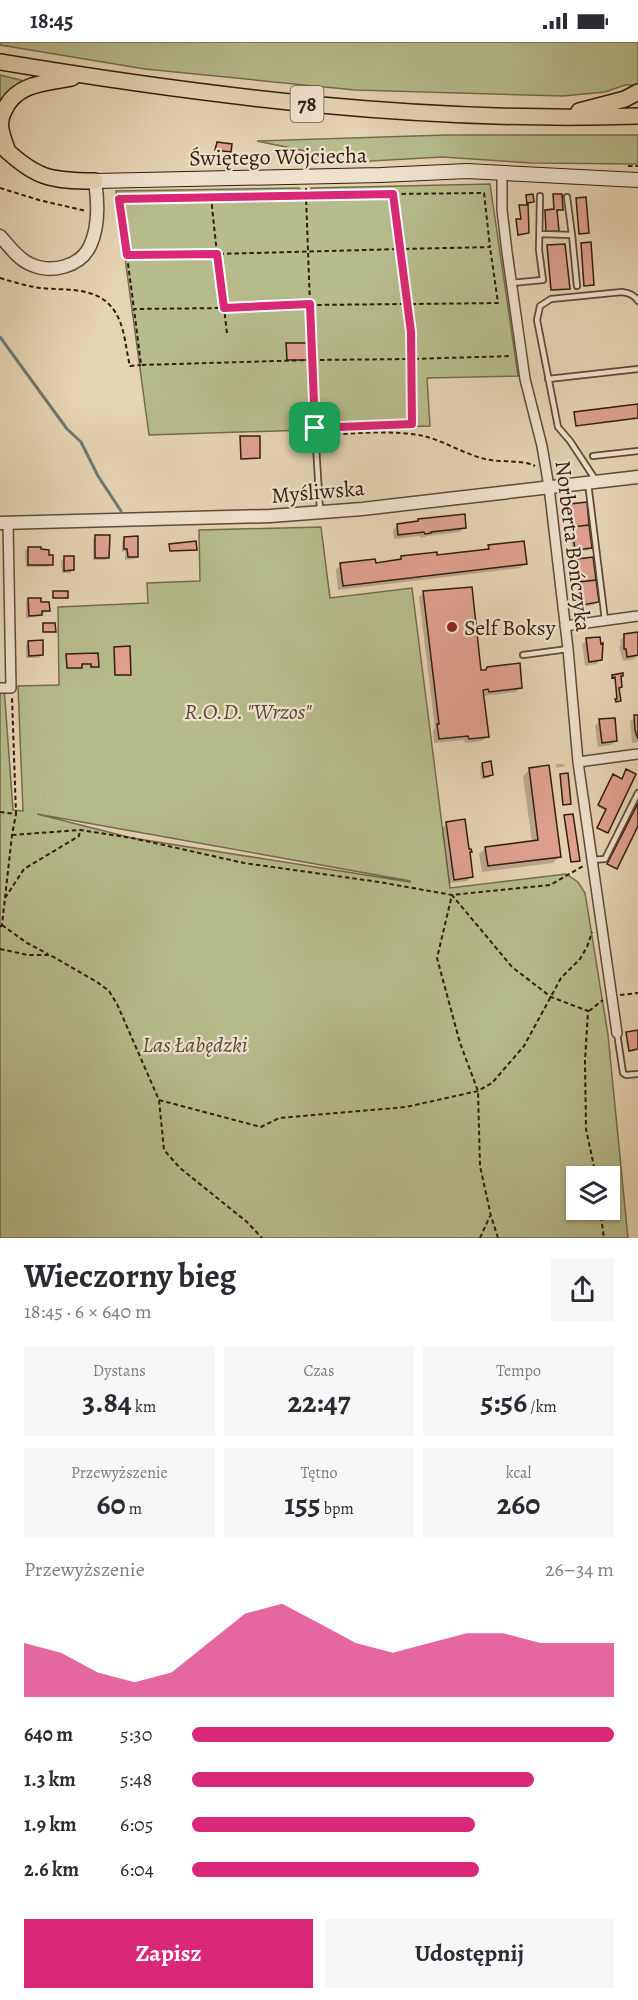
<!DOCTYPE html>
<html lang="pl">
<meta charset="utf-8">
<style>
body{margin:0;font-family:Alegreya,serif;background:#f7f7f7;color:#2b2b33;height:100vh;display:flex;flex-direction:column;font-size:22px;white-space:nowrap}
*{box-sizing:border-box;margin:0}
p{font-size:20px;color:#7c7c81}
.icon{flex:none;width:33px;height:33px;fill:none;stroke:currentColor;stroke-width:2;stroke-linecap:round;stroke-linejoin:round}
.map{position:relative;height:1196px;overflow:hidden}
.details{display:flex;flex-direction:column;background:#fff;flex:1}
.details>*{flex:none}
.tools{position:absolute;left:566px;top:1124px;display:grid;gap:12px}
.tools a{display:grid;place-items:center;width:54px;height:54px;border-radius:0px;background:#fff;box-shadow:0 2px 4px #0004;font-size:30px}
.pin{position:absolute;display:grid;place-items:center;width:51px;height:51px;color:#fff;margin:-26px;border-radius:12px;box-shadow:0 3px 9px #0006}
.round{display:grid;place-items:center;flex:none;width:63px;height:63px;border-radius:0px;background:#f7f7f7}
.headline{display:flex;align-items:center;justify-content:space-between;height:102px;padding:0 24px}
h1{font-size:33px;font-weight:600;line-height:45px}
.stats{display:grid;grid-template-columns:repeat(3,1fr);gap:9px;height:102px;padding:6px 24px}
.stats div{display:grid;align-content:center;border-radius:0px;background:#f7f7f7;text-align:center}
.stats b{font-size:30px;font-weight:600}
.stats small{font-size:16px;font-weight:400}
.stats p{font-size:16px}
.chart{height:168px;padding:12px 24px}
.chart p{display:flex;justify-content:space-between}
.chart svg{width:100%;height:108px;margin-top:6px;fill:#db2777;opacity:.7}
.button{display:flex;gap:12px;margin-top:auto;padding:12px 24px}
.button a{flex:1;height:69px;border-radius:0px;background:#db2777;color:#fff;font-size:24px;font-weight:600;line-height:69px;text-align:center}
.button a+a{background:#f7f7f7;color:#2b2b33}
ul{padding:0 24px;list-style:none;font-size:20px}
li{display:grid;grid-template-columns:96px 72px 1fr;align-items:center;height:45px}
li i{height:15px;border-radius:8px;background:#db2777}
.status{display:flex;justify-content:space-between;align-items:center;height:42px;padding:0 30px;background:#fff;direction:ltr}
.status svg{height:16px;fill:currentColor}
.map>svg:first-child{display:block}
</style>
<div class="status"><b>18:45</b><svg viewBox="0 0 49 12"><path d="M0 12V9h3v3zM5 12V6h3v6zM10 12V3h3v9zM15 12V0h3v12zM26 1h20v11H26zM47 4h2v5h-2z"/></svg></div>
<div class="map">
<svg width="638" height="1196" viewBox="0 0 638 1196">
<rect width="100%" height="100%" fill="#e6d3b2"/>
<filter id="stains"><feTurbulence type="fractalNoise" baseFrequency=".00333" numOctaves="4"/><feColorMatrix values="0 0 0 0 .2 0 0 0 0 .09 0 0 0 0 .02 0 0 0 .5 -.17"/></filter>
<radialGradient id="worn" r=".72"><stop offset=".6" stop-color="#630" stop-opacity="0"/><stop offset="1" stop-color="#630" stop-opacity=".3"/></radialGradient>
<path fill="#b6bc8c" stroke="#746c4c" stroke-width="1.5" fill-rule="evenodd" d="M 0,0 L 638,0 L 638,43 L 625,43 L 605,50 L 563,54 L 355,48 L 145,27 L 0,3 Z
M 0,33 L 24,39 L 0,64 Z
M 446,93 L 638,93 L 638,122 L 531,121 L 442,115 L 318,122 L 305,109 L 257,99 Z
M 490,142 L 518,334 L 427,336 L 430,384 L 149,393 L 116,149 L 299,146 L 303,150 L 311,150 L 311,146 Z
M 321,485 L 330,556 L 412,546 L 450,846 L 566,832 L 578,840 L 585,851 L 608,993 L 628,1196 L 0,1196 L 0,645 L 4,645 L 13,768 L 23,769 L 18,644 L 59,643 L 58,565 L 148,561 L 147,541 L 200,539 L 199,488 ZM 37,772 L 410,839 L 410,840 L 132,796 ZM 576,1134 L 609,1134 L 609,1167 L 576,1167 Z"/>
<path fill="#0003" d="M 582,202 L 592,243 L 591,244 L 583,244 Z
M 547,205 L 568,247 L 567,248 L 550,249 Z
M 241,396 L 259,416 L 258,417 L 240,417 Z
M 570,463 L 590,505 L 588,508 L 573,510 L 567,466 Z
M 398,483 L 464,485 L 460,490 L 427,494 L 425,495 L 420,496 L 420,494 L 394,497 L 393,488 Z
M 96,494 L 108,515 L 105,518 L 93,518 L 93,497 Z
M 125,496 L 136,514 L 134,517 L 125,518 L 125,509 L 122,510 L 122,499 Z
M 489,505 L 525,522 L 520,526 L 338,548 L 336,528 L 340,523 L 398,519 L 402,515 L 436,515 L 485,509 Z
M 28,506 L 51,522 L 48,525 L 26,525 L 25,509 Z
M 64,516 L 73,528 L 70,531 L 62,531 L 61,519 Z
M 577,518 L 597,560 L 594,563 L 580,565 L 574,521 Z
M 424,551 L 480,630 L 486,627 L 521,645 L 516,650 L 482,654 L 487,695 L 482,699 L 465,701 L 464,698 L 434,701 L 433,688 L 435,686 L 419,555 Z
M 29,557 L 40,561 L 48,568 L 45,571 L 40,571 L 37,575 L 26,576 L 26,560 Z
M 625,594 L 638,604 L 638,613 L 634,617 L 623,619 L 619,605 L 621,603 L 620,598 Z
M 587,598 L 602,603 L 601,617 L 596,622 L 585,624 L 582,602 Z
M 29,600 L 42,613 L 39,616 L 26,616 L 26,603 Z
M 115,606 L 129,632 L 128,633 L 114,633 Z
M 638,674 L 638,700 L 632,701 L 630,679 Z
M 600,679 L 616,698 L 611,703 L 598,705 L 595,684 Z
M 482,722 L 492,733 L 489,736 L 481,737 L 480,725 Z
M 556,722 L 564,722 L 565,724 L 556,726 Z
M 530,727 L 559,815 L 553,821 L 482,830 L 479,812 L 486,806 L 532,800 L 523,734 Z
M 560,734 L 569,762 L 562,763 Z
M 612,735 L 607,790 L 606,791 L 598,787 L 606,769 L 598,765 Z
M 565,775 L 577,819 L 570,820 Z
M 447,781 L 468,811 L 471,834 L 467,839 L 449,841 L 442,786 Z"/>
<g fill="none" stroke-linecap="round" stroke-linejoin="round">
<path stroke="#6e7971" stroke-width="3" d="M 0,295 L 67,387 L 81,400 L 98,434 L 121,469"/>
</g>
<path fill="#e0a18f" stroke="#311c0d" stroke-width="1.5" d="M 217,100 L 232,102 L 231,110 L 215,108 Z
M 533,152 L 534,160 L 528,161 L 529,191 L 518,193 L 516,177 L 521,177 L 519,163 L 527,163 L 526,153 Z
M 553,152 L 562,152 L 563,168 L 557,168 L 559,189 L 546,190 L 545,168 L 554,167 Z
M 586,155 L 589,191 L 579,192 L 576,156 Z
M 591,200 L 594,243 L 584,244 L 581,201 Z
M 565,202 L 570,247 L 551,248 L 547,203 Z
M 286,301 L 308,301 L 309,318 L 287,318 Z
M 638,362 L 638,376 L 576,384 L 574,370 Z
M 304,388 L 310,388 L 311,397 L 304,398 Z
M 240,394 L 260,394 L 260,416 L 241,417 Z
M 587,460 L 589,483 L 572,485 L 570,462 Z
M 465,472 L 466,486 L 431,490 L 431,491 L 425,492 L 424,490 L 398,493 L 397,482 L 418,479 L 418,477 Z
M 589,483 L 592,506 L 575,508 L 572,485 Z
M 95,493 L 110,493 L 109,516 L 95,516 Z
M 138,494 L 138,515 L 128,515 L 127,507 L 124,507 L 124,495 Z
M 196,499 L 197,508 L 170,509 L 169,502 Z
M 524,499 L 527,522 L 343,544 L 340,521 L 375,517 L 376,521 L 401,517 L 401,514 L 437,510 L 437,513 L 489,507 L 488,503 Z
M 28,505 L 41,505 L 41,507 L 49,508 L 49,513 L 53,513 L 53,523 L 28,523 Z
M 64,514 L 74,514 L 74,528 L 64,529 Z
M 593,515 L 596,538 L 579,540 L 577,517 Z
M 596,538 L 599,560 L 582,563 L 579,540 Z
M 472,545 L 481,628 L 486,628 L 487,625 L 520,621 L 522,646 L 489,650 L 488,647 L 483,648 L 489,695 L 469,697 L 468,694 L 439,697 L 437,682 L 439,682 L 423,549 Z
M 53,549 L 68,549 L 68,556 L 53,556 Z
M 28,556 L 41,556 L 41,560 L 49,560 L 50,569 L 42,569 L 42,573 L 29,574 Z
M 43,581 L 55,581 L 56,590 L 43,590 Z
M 638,590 L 638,613 L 627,615 L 626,607 L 624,607 L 624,592 Z
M 600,595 L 601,602 L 603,601 L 602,618 L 589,620 L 586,596 Z
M 43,598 L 43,613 L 29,614 L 28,599 Z
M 130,604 L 131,633 L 115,633 L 114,605 Z
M 98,611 L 99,625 L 91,625 L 91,622 L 82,622 L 82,626 L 67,626 L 66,612 Z
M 623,631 L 623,634 L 621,634 L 622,645 L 619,646 L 621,659 L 616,660 L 615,657 L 617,657 L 615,635 L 612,636 L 612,633 Z
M 634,673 L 638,673 L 638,697 L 635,688 Z
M 615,676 L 617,699 L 602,701 L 599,677 Z
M 491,719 L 493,733 L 484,735 L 482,721 Z
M 549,723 L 561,815 L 488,824 L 485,805 L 538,798 L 529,726 Z
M 626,727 L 636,732 L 608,791 L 597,786 L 606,767 L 598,763 L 613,732 L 622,737 Z
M 568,731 L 571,762 L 563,763 L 560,732 Z
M 638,761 L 638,784 L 617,827 L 607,822 Z
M 573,772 L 580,819 L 571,820 L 564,773 Z
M 465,777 L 469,807 L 471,807 L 472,810 L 470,810 L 473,835 L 454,838 L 446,780 Z
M 638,988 L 638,1007 L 629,1009 L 626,990 Z"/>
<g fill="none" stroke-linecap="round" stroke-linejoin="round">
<defs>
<path id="service" d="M 567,155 L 572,193
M 540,192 L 572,193 L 577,244
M 511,241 L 543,238 L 539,208 L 540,154
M 548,337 L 638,327
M 315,388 L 320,468
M 593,414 L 638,409
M 595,437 L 570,399 L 558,385 L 537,278 L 540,264 L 551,257 L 622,250 C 629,251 635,253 638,259
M 588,441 L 605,578
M 523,613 L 568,607
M 593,818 L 605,817 L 638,751
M 617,991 L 623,1031 L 626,1033 L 638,1032"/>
<path id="minor" d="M 502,130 L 502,168 L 507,210 L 525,337 L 542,404 L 549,445 L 568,607 L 578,720 L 617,991
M 565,584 L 638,574
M 0,646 L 11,646 L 8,481
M 578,720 L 638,712"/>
<path id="tertiary" d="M 0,194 C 9,204 18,217 30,222 C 51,232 80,225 90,204 C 99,185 98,159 95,139
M 0,481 L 270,474 L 362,467 L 638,435"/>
<path id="secondary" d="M 95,139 L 381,133 L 467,129 L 638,138"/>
<path id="primary" d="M 0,20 C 211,55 424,81 638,74
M 579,69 L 625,57 L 638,50
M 2,104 C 35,136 50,139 95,139
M 8,110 C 6,103 2,95 1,87 C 0,82 1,74 4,69 C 16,41 45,41 72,36"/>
</defs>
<use href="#service" stroke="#5e4a36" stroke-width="8"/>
<use href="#minor" stroke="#5e4a36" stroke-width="12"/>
<use href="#tertiary" stroke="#5e4a36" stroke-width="15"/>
<use href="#secondary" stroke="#311c0d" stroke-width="16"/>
<use href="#primary" stroke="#311c0d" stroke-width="18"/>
<path stroke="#311c0d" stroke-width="2" stroke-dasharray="4.5 3" stroke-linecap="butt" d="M 628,124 L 638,124
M 0,146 L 39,158 L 86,169
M 394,152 L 484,151 L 490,205 L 401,207 L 408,262 L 498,261 L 490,205
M 211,155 L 119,157 L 127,214 L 217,212 L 211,155 L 394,152 L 401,207 L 217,212 L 224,266 L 310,263 L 306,154 L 306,146
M 127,214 L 134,267
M 0,236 C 13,240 27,244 40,246 C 69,249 102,243 118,275 C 125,289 126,308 130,324 L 141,323
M 227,291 L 224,266 L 134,267 L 141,323 L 312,318 L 310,263 L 408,262 L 411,317 L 312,318 L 315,380
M 323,385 L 412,382 L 411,317 L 512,314
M 321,394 C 348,391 397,388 424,394 C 444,399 464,412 485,417 C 501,421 520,417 535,424
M 0,770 L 16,772 L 12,655
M 12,793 L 80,788 L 132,796 L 244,821 L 379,840 L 452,853 L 550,843 L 585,823
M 5,856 L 24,827 L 79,794 L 80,788
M 2,883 L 27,901 L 48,912
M 0,885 L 2,883 L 12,793 L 16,772
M 0,907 L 28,913 L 50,913 L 97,940 L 109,949 L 117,962 L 159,1058 L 164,1108 L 180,1126 L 247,1180 L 262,1196
M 620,953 L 638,951
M 589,969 L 603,958
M 159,1058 L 261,1085 L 279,1076 L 406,1065 L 478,1049 L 492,1041 L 524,1004 L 561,936 L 580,917 L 587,905 L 592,890
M 600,1167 L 604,1196
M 480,1196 L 490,1174
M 498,1196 L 491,1174 L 480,1124 L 478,1049 L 460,1001 L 437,916 L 452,853 L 512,925 L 551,955 L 588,969 L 585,1019 L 586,1087 L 596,1134"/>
<use href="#service" stroke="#efe2cd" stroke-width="4.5"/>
<use href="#minor" stroke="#efe2cd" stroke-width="9"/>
<use href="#tertiary" stroke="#efe2cd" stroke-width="12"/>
<use href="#secondary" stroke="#efe2cd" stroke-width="14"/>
<use href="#primary" stroke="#e6d3b2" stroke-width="15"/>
</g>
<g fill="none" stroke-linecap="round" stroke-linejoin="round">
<defs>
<path id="route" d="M 393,152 L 411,290 L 412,382 L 315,386 L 310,262 L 224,266 L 217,212 L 127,213 L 119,157 Z"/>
</defs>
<use href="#route" stroke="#fff" stroke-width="12"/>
<use href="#route" stroke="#db2777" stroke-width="8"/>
</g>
<circle fill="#8f2418" stroke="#efe2cd" stroke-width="2" cx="452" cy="585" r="6"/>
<g text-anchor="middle" stroke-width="4.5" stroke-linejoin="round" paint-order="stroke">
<rect fill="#efe2cd" stroke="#6a5747" stroke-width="1.5" x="290.5" y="44" width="33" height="36" rx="4.5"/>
<g font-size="21" font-weight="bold" fill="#311c0d">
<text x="307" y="69">78</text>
</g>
<g font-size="22" fill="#311c0d" stroke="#efe2cd">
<text transform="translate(278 114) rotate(-1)" y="8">Świętego Wojciecha</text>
<text transform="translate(318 449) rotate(-5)" y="8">Myśliwska</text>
<text transform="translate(574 504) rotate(83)" y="8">Norberta Bończyka</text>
</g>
<g font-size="22" fill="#311c0d" stroke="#efe2cd" text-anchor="start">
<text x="464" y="593">Self Boksy</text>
</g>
<g font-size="22" font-style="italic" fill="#594c33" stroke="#efe2cd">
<text x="248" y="677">R.O.D. "Wrzos"</text>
<text x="195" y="1010">Las Łabędzki</text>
</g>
</g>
<rect width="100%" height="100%" filter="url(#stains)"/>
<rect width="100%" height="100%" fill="url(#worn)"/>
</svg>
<div class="tools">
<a><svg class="icon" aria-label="layers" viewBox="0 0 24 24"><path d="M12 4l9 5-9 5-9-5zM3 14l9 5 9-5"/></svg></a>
</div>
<div class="pin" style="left:315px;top:386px;background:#1e9e55"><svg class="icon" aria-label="arrive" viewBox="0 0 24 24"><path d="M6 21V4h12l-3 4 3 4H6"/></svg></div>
</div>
<section class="details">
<div class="headline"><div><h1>Wieczorny bieg</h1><p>18:45 · 6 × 640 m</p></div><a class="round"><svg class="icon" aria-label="share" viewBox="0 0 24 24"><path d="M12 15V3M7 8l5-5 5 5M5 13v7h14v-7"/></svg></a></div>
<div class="stats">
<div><p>Dystans</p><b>3.84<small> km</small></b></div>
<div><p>Czas</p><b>22:47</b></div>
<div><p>Tempo</p><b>5:56<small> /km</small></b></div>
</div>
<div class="stats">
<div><p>Przewyższenie</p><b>60<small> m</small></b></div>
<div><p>Tętno</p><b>155<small> bpm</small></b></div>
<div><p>kcal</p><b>260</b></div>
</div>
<div class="chart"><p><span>Przewyższenie</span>26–34 m</p>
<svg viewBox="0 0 160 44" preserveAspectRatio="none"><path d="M0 44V22L10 26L20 34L30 38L40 34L50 22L60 10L70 6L80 14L90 22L100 26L110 22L120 18L130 18L140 22L150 22L160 22V44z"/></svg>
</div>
<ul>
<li><b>640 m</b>5:30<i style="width:100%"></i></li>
<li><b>1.3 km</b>5:48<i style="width:81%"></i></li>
<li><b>1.9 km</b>6:05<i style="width:67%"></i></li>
<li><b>2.6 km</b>6:04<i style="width:68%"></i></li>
</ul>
<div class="button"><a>Zapisz</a><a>Udostępnij</a></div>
</section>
